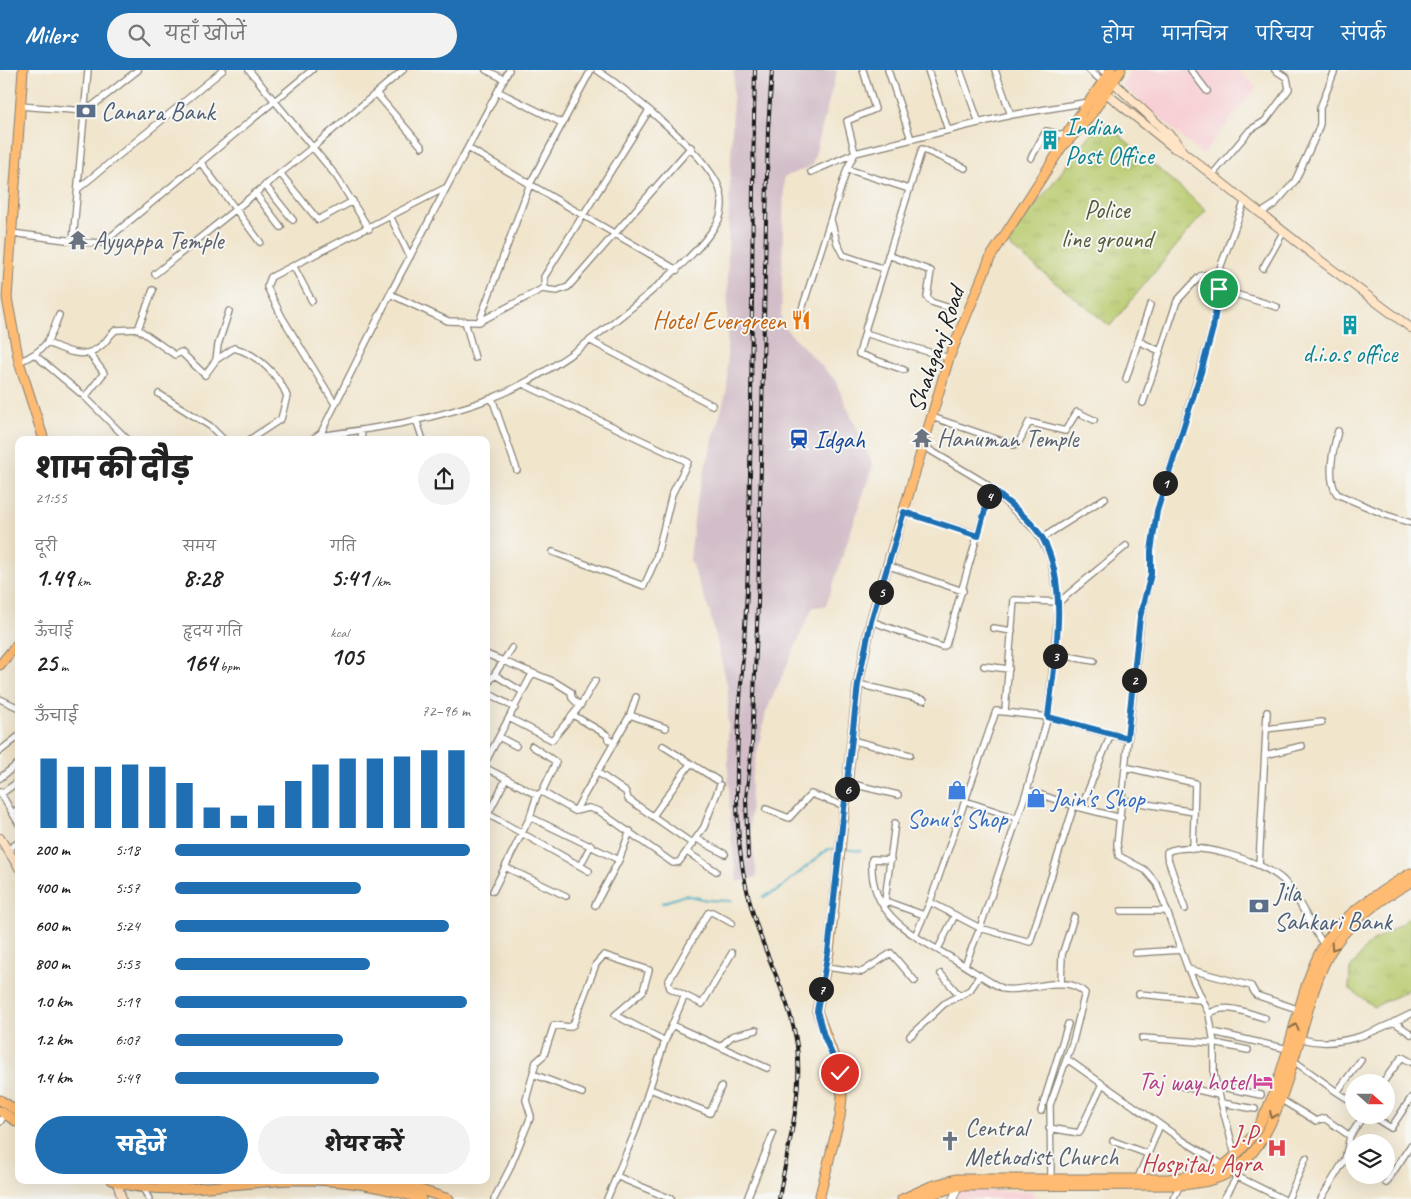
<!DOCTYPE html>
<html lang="hi">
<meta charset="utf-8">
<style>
body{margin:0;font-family:Caveat,"Playpen Sans Deva",sans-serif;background:#f2f2f2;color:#222;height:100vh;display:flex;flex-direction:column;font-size:19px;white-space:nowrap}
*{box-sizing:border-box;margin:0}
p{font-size:16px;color:#767676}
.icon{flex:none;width:28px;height:28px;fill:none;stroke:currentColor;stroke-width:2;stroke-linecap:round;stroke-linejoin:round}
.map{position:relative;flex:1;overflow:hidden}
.details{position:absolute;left:15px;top:366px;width:475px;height:748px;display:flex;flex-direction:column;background:#fff;border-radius:10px;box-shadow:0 5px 20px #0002}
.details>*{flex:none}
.needle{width:32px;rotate:111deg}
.fabs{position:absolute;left:1345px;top:1004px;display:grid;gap:10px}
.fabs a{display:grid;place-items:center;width:50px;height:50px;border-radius:50%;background:#fff;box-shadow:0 5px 20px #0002;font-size:25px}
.pin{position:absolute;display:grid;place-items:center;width:42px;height:42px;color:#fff;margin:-21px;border:2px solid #fff;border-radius:50%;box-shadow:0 1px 5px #0007}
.km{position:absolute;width:25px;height:25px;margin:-12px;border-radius:50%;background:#222;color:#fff;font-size:14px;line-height:25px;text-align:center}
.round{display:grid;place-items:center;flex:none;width:52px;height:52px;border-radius:26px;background:#f2f2f2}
.head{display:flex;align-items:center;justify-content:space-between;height:85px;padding:0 20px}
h1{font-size:28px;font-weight:800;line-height:38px}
.figures{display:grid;grid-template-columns:repeat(3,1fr);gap:8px;height:85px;padding:5px 20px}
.figures div{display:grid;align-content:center}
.figures b{font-size:25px;font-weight:800}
.figures small{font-size:14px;font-weight:400}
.figures p{font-size:14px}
.chart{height:140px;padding:10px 20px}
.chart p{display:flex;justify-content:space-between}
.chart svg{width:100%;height:90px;margin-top:5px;stroke:#1f6fb2;stroke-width:6}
.button{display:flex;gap:10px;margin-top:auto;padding:10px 20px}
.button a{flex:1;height:58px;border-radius:30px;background:#1f6fb2;color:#fff;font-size:20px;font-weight:800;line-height:58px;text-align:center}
.button a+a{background:#f2f2f2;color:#222}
ul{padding:0 20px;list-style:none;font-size:16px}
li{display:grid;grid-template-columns:80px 60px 1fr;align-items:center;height:38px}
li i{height:12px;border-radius:6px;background:#1f6fb2}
header{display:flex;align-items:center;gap:30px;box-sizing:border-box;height:70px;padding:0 25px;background:#1f6fb2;color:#fff}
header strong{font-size:24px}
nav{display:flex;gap:28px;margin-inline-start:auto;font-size:18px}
.search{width:350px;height:45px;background:#f2f2f2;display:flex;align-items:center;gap:12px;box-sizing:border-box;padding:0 18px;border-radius:28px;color:#767676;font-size:19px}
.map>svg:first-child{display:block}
</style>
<header>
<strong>Milers</strong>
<div class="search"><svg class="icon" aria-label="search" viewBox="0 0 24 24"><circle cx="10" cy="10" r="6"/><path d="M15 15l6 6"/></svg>यहाँ खोजें</div>
<nav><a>होम</a><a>मानचित्र</a><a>परिचय</a><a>संपर्क</a></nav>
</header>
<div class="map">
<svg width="1411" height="1129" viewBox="0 0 1411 1129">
<defs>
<pattern id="grass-tufts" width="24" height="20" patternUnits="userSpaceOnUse" patternTransform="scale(1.25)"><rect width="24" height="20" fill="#b9cb6f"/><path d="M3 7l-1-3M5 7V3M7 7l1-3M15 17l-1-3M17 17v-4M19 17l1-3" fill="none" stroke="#9eae60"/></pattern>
</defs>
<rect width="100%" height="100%" fill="#f6f6f2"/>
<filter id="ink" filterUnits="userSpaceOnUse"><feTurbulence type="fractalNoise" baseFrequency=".02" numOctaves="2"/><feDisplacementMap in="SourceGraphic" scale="10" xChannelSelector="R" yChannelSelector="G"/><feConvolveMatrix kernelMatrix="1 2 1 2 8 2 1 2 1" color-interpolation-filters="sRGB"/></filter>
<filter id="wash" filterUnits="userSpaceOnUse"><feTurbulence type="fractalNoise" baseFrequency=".0096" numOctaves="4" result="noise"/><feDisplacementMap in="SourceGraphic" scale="20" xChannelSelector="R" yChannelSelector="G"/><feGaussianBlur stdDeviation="1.12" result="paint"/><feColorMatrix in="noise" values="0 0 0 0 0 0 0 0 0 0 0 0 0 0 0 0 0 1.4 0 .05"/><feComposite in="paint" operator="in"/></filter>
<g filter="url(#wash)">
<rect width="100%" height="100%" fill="#f1e5cc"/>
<path fill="#f7cfd4" d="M 1131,0 L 1238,0 L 1257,17 L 1202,85 L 1122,15 Z
M 959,1121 L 1033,1121 L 1034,1129 L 955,1129 Z"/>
<path fill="#d2bdc8" d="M 734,0 L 837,0 L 812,96 L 784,107 L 781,254 L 835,310 L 873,395 L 826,536 L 813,537 L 766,642 L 751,711 L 750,757 L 757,807 L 737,812 L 731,766 L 728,698 L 728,619 L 710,543 L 690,490 L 696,432 L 727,319 L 728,169 Z"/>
<path fill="url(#grass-tufts)" stroke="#6a7446" d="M 1102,50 L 1206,140 L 1110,256 L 1006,173 Z
M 1411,847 L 1411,919 L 1374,937 L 1349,918 L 1350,899 L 1369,874 Z"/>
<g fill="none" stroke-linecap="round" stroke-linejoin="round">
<path stroke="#46aec5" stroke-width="2" d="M 843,779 L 861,781
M 763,827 L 778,820 L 828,779 L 838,779
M 662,833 L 685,825 L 707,830 L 732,831"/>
</g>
</g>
<g filter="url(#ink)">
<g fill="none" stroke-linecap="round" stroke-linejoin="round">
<defs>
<path id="minor" d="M 249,0 L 337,107 L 369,159
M 486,0 L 504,9
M 888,0 L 911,69
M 928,0 L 948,60
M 960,0 L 979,53
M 995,0 L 1011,45
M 1089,0 L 1103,12
M 1102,0 L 1107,6
M 1191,0 L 1207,21
M 499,22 L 562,53
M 376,23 L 422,77
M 20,36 L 86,41 L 138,0
M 468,78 L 677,200
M 1031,88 L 1046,61 L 1066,66
M 201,93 L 260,172
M 847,99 L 909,119
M 811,102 L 855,83 L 1011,45 L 1089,32
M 280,103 L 318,150 L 353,131
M 1212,105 L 1250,60 L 1265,51 L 1289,19 L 1287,8 L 1275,0
M 265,115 L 293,150
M 79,118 L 223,0
M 255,123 L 281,157
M 1261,143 L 1275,134 L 1295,111 L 1317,63 L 1320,54 L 1320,38 L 1335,0
M 391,148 L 410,187
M 831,150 L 837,173 L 843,185 L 884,199
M 11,163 L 82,172 L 103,173 L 312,0
M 73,171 L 88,0
M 888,185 L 931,201 L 927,227 L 931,232 L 947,237
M 294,197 L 312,231
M 1263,198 L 1284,161
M 155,204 L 313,77 L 403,0
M 545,219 L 544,207 L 648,42
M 1219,219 L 1277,237
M 390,224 L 448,251 L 479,252 L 530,114 L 591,0
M 801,242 L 847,99 L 855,83 L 847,51 L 875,39 L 863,0
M 465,251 L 475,288
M 479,252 L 542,219 L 557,221 L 568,217 L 691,77
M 138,259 L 175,285 L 181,282 L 205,305 L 216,290 L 234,278 C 256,283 279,305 287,326 L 281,349 L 249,370
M 865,262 L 859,284 L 904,300
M 591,271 L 712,335
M 1138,271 L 1160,281
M 48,273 C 67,281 84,291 102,275 C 107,271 110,264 116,260 L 138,259 L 153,220
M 35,285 L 85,327 L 128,370
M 949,288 L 868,264 L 865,260 L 922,79 L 965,98
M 216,290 L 218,275 L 229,241
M 19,292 C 46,280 49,272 59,245
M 1126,309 L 1150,235
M 523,314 L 688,392 L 672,424 L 656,489 L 644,516 L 553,482
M 159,324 L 210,356 L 224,370
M 85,327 L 104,303 L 89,283
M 492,328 L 517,400
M 1143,333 L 1177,231 L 1200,206 L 1219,201
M 335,334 L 282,247 L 267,217 L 271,207 L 445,118
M 932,347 L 1014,375 L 1019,372 L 1029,352 L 1065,361 L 1077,342 L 1094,350
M 417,352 L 423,370
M 361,361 L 362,370
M 1338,361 C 1333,379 1326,408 1337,424 L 1386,445 L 1411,453
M 318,366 C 380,358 434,350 492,328 C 549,306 599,264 646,226 C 669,206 702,179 717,153 C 722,145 723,133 721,124 C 715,90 627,20 597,0
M 311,370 L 321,363 L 390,224 L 509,0
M 923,376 L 985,413 L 1037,462 L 1050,486 L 1059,532 L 1048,647 L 1027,720 L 980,858 L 965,895
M 904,442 L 978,465
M 1042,468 L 1105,428
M 889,496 L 963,521
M 871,551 L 942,577 L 946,575 L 991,418
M 993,558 L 1012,561
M 486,584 L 555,612 L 571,622 L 572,628 L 580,636
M 1055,584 L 1094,591
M 984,596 L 1009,599
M 495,605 L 523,622
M 858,614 L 924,630
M 486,617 L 512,578
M 486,622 L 515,638
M 0,629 L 19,638
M 1005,641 L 1014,530 L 1059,532 L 1126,476
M 573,645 L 607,665 L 608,669 L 614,673
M 630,645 L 666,658
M 509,648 L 552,670 L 580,636 L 595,611
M 1266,659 L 1322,652
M 499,667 L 516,676
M 851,670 L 910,685
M 532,676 L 556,692 L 542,722
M 663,676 L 717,710
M 0,681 L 19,666
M 1265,685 L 1302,676
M 486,691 L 532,604
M 1125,697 L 1195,713 L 1193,779
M 486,698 L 537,725
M 597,702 L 626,722 L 628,729 L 693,774
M 0,708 L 19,693
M 848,713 L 898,725
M 1027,720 L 1074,736 L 1121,748
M 0,722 L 19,754
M 1,724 L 19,711
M 1122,730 L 1194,742
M 965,731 L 1016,748
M 1081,738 L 1111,664
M 766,739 L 789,748 L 811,724 L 845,736
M 575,741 L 630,645 L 636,627
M 486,743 L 589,801
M 12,744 L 19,738
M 653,746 L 690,694
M 530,747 L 619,790
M 486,748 L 506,709
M 697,769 L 725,784
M 7,780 L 19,772
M 687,782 L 716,801
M 891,790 L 872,789 C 868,847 915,866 957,891 C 972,900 988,912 1004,919 C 1029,923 1064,902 1085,923 L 1073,971 L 1050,1035 L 1051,1108
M 1259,795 L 1267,642
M 580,796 L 591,775
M 505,797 L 566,826
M 493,821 L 530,747 L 537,725 L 542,722 L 575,741 L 589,738 L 599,741 L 673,793 L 679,792 L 704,757 L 720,715
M 885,831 L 924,845
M 930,832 L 980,858 L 1030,872 L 1074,736
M 595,835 L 619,790 L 630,761
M 884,838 L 895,753
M 1185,839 L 1167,786 L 1167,782 C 1193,769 1263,791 1283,810 C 1298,825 1310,856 1324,875
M 1121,841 L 1167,841
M 915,866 L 930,832 L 996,641 L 1048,647 L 1127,669
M 938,879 L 955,845
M 732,883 L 702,934 L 670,918 L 668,912 L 708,843 L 712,842 L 732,853
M 1135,883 L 1181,880
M 826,897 L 862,902 L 891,883 L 915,911
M 1188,899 L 1251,916 L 1256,925 L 1300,940
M 941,904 L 960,926
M 1061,914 L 1062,885 L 1074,847
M 1139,924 L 1201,930
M 1209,944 C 1226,932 1246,943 1265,948
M 1394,952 L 1411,964
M 672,955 L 767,998
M 1213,962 L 1288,979
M 910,966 L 944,934 L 970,920 L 980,905
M 1142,968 L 1214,973 L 1248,980
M 1301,969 C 1341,980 1376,961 1411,944
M 720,977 L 732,966 L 756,960
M 1067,989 L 1182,1070 L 1223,1095
M 1294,991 L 1337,1022 L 1361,990
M 533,1004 L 582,1023
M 1383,1012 L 1402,987 L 1411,992
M 1177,1015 L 1219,1025
M 1217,1016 L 1261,1025
M 650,1019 L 710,1043 L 721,1017
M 1337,1022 L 1354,1033
M 1280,1029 L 1316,1051 L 1324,1048 L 1350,1066
M 1222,1033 L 1255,1039
M 1041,1041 L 1068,954
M 1370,1045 L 1391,1058 L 1411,1028
M 0,1052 L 5,1044
M 1049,1058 L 1079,1063 L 1102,1014
M 1113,1071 L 1148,1084
M 1235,1085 L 1214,1005 L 1214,973 L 1209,944 L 1188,899 L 1157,814 L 1145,800 L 1119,786 L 1117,774 L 1141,547 L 1151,504 L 1151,481 L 1157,441 L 1213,258 L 1218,225 L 1219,201 L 1245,130
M 1230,1103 L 1283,1129
M 616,1106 L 671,1129
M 1138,1108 L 1160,1055
M 1386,1113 L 1411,1075
M 143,1118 L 149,1129
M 494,1129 L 509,1100 L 531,1046 L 526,1030 L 536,992 L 544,985 L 554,955 L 569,957 L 573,955 L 596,894 L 604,885 L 649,900 L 643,921 L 615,945 L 665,971
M 607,1129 L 635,1062 L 665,971 L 684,927
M 747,1129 L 773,1064
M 1173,1129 L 1180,1115
M 1224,1129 L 1238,1105
M 1288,1129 L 1306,1088
M 1321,1129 L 1345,1089 L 1350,1066 L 1364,1045"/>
<path id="tertiary" d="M 953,1129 L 958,1116"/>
<path id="secondary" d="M 1110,9 L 1177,72 L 1183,82
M 1102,20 L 1174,78 L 1183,82 L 1321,191 L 1411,258
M 0,768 L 19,798
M 116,1110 L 122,1129"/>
<path id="primary" d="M 23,0 L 7,228 L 19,292 L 44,370
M 1064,75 L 1089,48 L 1121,0
M 0,595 L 19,572
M 819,1129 L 840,1047 L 842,1027 L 840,1003 L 817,941 L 829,882 L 858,614 L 871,551 L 949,288 L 990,188 L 1063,75 L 1068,62 L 1111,0"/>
<path id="trunk" d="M 0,1030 L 19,1042
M 0,1041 L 19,1053
M 112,1110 C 153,1129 246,1111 294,1110 C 337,1109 380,1115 421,1129
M 379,1110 L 402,1114 L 449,1129
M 902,1129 L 931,1116 L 956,1109 L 1169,1109 C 1186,1106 1206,1106 1221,1097 C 1287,1054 1287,942 1322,878 C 1340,845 1380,822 1411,803
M 917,1129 L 958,1116 L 1180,1115 C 1197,1113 1212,1112 1227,1104 C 1291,1071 1297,938 1331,881 C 1349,851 1381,829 1411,812"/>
</defs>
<use href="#minor" stroke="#868074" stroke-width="8"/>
<use href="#tertiary" stroke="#868074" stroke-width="9"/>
<use href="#secondary" stroke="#868074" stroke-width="10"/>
<use href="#primary" stroke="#868074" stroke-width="11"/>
<use href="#trunk" stroke="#868074" stroke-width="11"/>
<use href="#minor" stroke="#fff" stroke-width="5.5"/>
<use href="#tertiary" stroke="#fff" stroke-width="7"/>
<use href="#secondary" stroke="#ffe4c6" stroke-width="8"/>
<use href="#primary" stroke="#ffbb71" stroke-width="9"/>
<use href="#trunk" stroke="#ffbb71" stroke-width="9"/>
<defs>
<path id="rail" d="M 755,0 C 751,164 753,328 748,493 C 746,580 733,668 738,756 C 740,794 748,832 761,868 C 774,903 792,938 797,976 C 803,1030 787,1077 779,1129
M 748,787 L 746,729 L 752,673 L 758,533 L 768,59 L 772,0"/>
</defs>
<use href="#rail" stroke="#1c1c1c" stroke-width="4"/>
<use href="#rail" stroke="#f6f6f2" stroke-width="2" stroke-dasharray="5.5" stroke-linecap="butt"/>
</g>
<defs><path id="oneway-chevron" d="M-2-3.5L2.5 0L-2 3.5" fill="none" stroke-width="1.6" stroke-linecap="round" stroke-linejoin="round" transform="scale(1.25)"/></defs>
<g stroke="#8e6c46">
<use href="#oneway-chevron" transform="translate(1334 877) rotate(123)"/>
<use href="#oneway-chevron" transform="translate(1295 957) rotate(-73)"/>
<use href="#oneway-chevron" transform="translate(1273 1045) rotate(114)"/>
</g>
</g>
<g fill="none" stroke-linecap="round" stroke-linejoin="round" filter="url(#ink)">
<defs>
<path id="route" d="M 840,1003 L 824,966 L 817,941 L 828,882 L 858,614 L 871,551 L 904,442 L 978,466 L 991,418 C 1008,433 1031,449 1043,469 C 1070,519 1054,593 1048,647 L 1127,668 L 1140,547 L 1151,504 L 1151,481 L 1157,441 L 1201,302 L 1213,258 L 1219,219"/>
</defs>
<use href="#route" stroke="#fff" stroke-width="10"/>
<use href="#route" stroke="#1f6fb2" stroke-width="6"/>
</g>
<defs>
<symbol id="bank-bare" viewBox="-9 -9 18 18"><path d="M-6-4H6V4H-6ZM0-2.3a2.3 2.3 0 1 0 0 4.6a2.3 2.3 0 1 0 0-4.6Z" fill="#5c6f8a" stroke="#f6f6f2" stroke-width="2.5" paint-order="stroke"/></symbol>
<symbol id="building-bare" viewBox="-9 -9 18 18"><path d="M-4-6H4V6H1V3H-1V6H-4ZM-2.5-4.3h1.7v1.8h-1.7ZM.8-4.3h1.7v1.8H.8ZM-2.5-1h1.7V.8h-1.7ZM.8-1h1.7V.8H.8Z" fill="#0f9aa8" stroke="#f6f6f2" stroke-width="2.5" paint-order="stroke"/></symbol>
<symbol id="temple-bare" viewBox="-9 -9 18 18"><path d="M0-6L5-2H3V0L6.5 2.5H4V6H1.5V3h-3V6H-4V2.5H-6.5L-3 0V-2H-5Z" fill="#6b7280" stroke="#f6f6f2" stroke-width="2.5" paint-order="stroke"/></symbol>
<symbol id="restaurant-bare" viewBox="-9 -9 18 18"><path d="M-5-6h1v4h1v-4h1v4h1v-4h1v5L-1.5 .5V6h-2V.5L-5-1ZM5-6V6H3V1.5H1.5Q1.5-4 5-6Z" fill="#e8710a" stroke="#f6f6f2" stroke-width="2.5" paint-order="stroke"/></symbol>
<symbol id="station-bare" viewBox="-9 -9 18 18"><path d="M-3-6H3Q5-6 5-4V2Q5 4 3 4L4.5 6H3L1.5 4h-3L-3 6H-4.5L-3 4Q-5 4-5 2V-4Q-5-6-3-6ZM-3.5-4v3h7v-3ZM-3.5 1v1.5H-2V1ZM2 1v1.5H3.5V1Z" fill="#1a4fb4" stroke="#f6f6f2" stroke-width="2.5" paint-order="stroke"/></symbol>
<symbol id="shop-bare" viewBox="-9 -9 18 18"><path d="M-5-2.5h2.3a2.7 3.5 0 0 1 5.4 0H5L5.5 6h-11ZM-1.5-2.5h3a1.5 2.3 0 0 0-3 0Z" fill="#3f7fe0" stroke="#f6f6f2" stroke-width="2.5" paint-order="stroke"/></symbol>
<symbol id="hotel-bare" viewBox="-9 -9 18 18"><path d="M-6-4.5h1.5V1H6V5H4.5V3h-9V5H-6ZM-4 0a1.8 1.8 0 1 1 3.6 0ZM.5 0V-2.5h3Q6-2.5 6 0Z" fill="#d1479c" stroke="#f6f6f2" stroke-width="2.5" paint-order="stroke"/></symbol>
<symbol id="church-bare" viewBox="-9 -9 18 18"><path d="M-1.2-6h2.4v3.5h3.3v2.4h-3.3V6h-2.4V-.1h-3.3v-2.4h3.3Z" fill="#6b7280" stroke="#f6f6f2" stroke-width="2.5" paint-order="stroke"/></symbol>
<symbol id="hospital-bare" viewBox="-9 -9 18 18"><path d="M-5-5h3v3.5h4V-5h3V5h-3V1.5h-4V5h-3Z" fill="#e0444e" stroke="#f6f6f2" stroke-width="2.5" paint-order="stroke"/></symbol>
</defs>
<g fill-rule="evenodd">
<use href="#bank-bare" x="72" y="27" width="28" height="28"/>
<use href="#building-bare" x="1036" y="56" width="28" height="28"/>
<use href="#temple-bare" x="64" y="156" width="28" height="28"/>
<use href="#restaurant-bare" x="787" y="236" width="28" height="28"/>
<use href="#building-bare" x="1336" y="241" width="28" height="28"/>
<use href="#temple-bare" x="908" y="354" width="28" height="28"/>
<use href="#station-bare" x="785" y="355" width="28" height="28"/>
<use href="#shop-bare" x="943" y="706" width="28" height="28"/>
<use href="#shop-bare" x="1022" y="714" width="28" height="28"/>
<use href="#bank-bare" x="1245" y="822" width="28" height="28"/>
<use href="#hotel-bare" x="1249" y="997" width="28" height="28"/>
<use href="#church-bare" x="936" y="1057" width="28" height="28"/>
<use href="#hospital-bare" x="1263" y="1064" width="28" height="28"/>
</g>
<g text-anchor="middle" stroke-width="4" stroke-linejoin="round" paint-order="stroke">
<g font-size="25" fill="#4e5e75" stroke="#f6f6f2" text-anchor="start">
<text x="101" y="50">Canara Bank</text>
<text x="1274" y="831">Jila<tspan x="1274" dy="29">Sahkari Bank</tspan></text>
</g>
<g font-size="25" fill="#0d838f" stroke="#f6f6f2" text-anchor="start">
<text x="1065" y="65">Indian<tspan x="1065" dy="29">Post Office</tspan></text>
<text x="1350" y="292" text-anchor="middle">d.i.o.s office</text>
</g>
<g font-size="25" fill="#535939" stroke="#f6f6f2">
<text x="1107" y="148">Police<tspan x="1107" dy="29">line ground</tspan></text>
</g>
<g font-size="25" fill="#5b616d" stroke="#f6f6f2" text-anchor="start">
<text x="93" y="179">Ayyappa Temple</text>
<text x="937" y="377">Hanuman Temple</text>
<text x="965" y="1066">Central<tspan x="965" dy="29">Methodist Church</tspan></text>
</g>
<g font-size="25" fill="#c56008" stroke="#f6f6f2" text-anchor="end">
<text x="786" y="259">Hotel Evergreen</text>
</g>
<g font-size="25" fill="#1c1c1c" stroke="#f6f6f2">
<text transform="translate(935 279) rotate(-71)" y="9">Shahganj Road</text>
</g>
<g font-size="25" fill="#164399" stroke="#f6f6f2" text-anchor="start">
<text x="814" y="378">Idgah</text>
</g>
<g font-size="25" fill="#366cbe" stroke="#f6f6f2" text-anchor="start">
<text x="1051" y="737">Jain's Shop</text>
<text x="957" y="757" text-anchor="middle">Sonu's Shop</text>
</g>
<g font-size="25" fill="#b23c85" stroke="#f6f6f2" text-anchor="end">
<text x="1248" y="1020">Taj way hotel</text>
</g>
<g font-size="25" fill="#be3a42" stroke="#f6f6f2" text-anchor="end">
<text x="1262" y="1073">J.P.<tspan x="1262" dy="29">Hospital, Agra</tspan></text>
</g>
</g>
</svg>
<div class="fabs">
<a><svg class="needle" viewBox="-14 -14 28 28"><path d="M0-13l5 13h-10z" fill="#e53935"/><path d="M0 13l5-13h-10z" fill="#767676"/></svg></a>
<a><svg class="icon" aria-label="layers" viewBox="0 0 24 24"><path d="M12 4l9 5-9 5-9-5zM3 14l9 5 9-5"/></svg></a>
</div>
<div class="pin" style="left:1219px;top:219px;background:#1e9e55"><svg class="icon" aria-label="arrive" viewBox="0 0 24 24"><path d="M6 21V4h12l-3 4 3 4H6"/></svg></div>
<div class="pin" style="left:840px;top:1003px;background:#d93025"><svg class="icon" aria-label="check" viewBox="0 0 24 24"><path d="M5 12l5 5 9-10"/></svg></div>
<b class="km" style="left:1165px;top:413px">1</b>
<b class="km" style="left:1134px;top:610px">2</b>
<b class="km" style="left:1055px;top:586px">3</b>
<b class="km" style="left:989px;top:426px">4</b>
<b class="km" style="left:881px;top:522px">5</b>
<b class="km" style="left:847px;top:719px">6</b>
<b class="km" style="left:821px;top:919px">7</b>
<section class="details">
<div class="head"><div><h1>शाम की दौड़</h1><p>21:55</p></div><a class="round"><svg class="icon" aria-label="share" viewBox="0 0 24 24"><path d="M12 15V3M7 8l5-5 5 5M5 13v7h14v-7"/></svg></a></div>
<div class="figures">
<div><p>दूरी</p><b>1.49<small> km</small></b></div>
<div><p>समय</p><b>8:28</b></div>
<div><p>गति</p><b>5:41<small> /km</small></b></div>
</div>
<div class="figures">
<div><p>ऊँचाई</p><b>25<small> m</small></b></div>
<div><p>हृदय गति</p><b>164<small> bpm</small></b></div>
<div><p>kcal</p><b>105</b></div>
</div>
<div class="chart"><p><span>ऊँचाई</span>72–96 m</p>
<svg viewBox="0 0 160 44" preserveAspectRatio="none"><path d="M5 44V10M15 44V14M25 44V14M35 44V13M45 44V14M55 44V22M65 44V34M75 44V38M85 44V33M95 44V21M105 44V13M115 44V10M125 44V10M135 44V9M145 44V6M155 44V6"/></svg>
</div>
<ul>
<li><b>200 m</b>5:18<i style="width:100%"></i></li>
<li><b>400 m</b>5:57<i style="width:63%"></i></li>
<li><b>600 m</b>5:24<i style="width:93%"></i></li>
<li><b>800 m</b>5:53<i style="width:66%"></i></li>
<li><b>1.0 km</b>5:19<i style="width:99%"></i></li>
<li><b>1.2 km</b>6:07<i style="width:57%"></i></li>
<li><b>1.4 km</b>5:49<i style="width:69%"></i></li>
</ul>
<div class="button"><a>सहेजें</a><a>शेयर करें</a></div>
</section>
</div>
